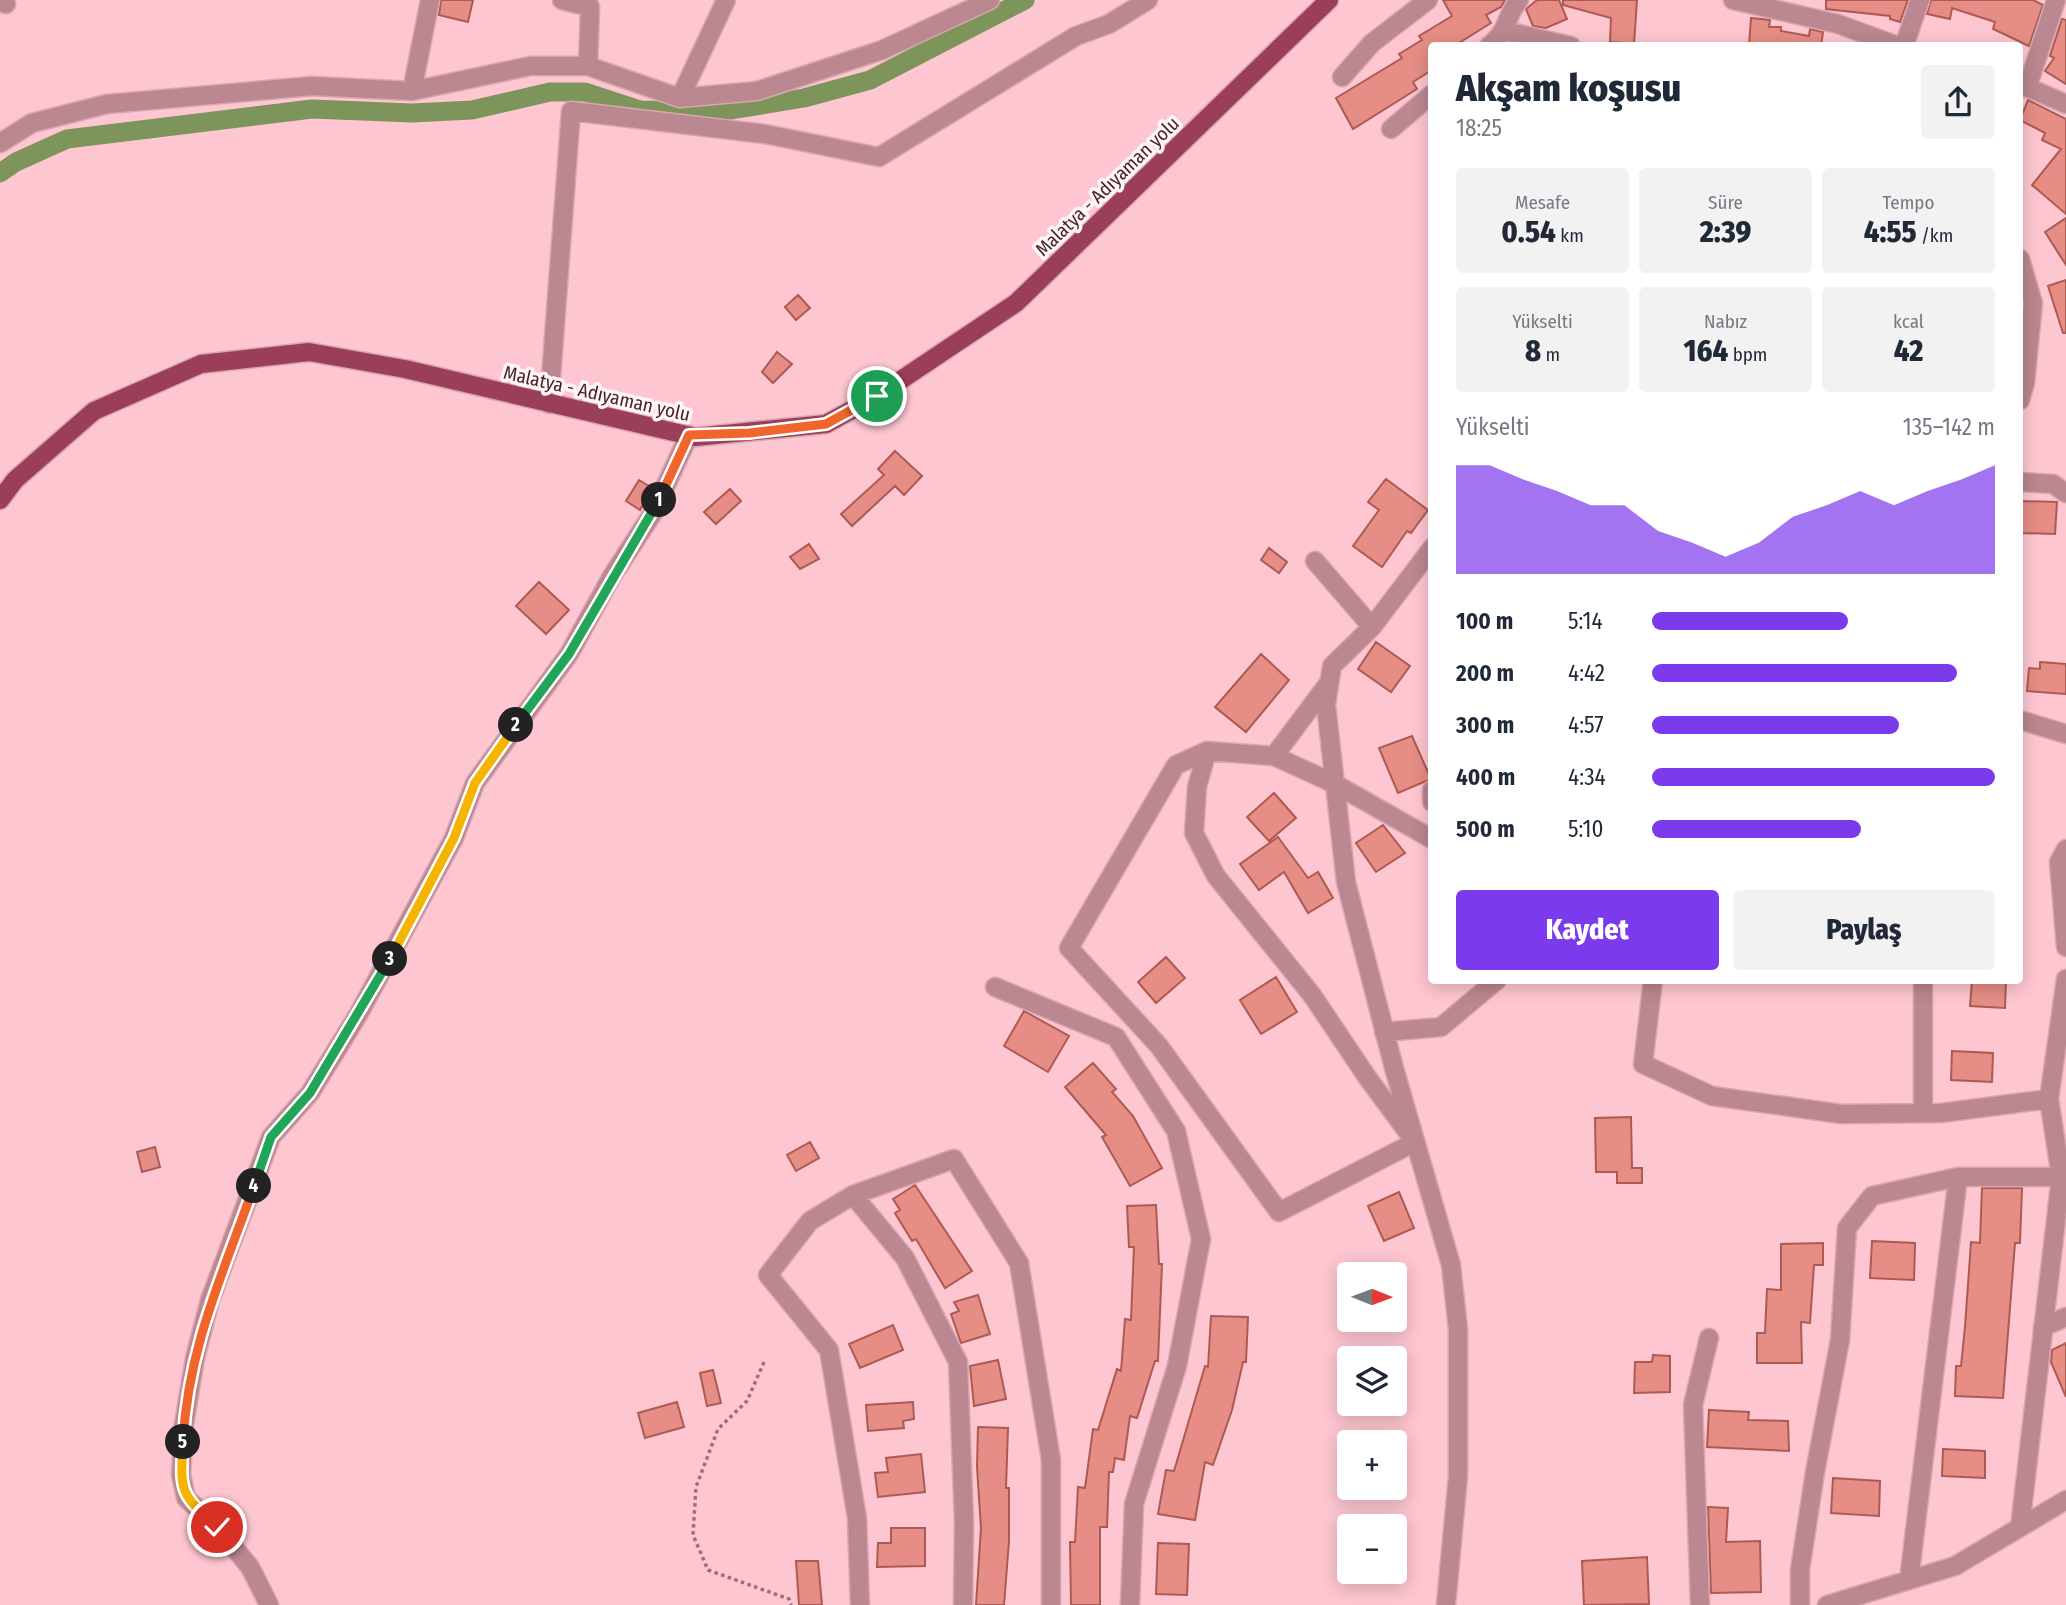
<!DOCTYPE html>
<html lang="tr">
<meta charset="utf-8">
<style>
body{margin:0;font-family:"Fira Sans Condensed",sans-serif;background:#f2f2f3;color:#1f2937;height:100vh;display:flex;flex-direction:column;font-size:26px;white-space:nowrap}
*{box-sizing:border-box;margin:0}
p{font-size:23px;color:#747a83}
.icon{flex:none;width:38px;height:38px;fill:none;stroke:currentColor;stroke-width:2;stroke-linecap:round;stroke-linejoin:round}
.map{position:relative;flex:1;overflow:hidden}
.side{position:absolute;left:1428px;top:42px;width:595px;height:942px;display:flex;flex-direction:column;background:#fff;border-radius:7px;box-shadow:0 4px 18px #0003}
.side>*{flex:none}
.needle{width:46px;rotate:91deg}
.fabs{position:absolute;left:1337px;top:1262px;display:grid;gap:14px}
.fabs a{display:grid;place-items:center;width:70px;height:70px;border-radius:7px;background:#fff;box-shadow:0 4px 18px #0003;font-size:35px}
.pin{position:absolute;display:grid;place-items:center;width:60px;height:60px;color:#fff;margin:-30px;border:4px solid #fff;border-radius:50%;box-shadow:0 2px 7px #0007}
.km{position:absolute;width:35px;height:35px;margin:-18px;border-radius:50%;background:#222;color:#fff;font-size:19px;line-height:35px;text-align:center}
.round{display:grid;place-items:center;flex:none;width:74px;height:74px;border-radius:7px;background:#f2f2f3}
.summary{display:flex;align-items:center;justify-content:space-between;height:119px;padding:0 28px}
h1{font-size:38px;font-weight:800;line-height:52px}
.stats{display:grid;grid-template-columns:repeat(3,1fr);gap:10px;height:119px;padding:7px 28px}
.stats div{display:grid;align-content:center;border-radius:7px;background:#f2f2f3;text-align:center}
.stats b{font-size:30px;font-weight:800}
.stats small{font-size:19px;font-weight:400}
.stats p{font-size:19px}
.chart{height:196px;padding:14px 28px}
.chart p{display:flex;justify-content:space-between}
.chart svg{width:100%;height:126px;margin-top:7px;fill:#7c3aed;opacity:.7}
.primary-button{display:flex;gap:14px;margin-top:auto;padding:14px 28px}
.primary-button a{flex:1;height:80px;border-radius:7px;background:#7c3aed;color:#fff;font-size:28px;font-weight:800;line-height:80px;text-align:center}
.primary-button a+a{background:#f2f2f3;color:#1f2937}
ul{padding:0 28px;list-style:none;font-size:23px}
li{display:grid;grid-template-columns:112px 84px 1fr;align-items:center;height:52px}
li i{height:18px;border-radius:9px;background:#7c3aed}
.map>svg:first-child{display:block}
</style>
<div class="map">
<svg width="2066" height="1605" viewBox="0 0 2066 1605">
<rect width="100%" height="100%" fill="#fec6d0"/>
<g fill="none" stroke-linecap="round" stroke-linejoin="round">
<path stroke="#7d945a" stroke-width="19" d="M 0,173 L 16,162 L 67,139 L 312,109 L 412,113 L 472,110 L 550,92 L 585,92 L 640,110 L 719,112 L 804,98 L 870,80 L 1025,0"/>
</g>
<path fill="#e68e85" stroke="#ad5a53" stroke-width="2" d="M 441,0 L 473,0 L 468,22 L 439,15 Z
M 1443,0 L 1505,0 L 1501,7 L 1486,15 L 1491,23 L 1454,46 L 1432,46 L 1432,70 L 1413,82 L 1417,89 L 1353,129 L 1336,98 L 1402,58 L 1399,54 L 1422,40 L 1419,36 L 1452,16 Z
M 1537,0 L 1559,0 L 1567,19 L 1546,28 L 1533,26 L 1526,9 Z
M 1563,0 L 1637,0 L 1634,44 L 1610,42 L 1611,18 L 1563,5 Z
M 1826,0 L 1908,0 L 1900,22 L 1890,19 L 1890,16 L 1826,9 Z
M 1931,0 L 2033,0 L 2043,5 L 2029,46 L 1993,29 L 1995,22 L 1952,8 L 1950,19 L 1927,14 Z
M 1751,18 L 1770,20 L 1769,27 L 1781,27 L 1781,31 L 1809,36 L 1810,29 L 1823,32 L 1821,46 L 1749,46 Z
M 2062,19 L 2066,20 L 2066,84 L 2045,71 L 2054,58 L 2050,56 Z
M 2028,100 L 2066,119 L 2066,214 L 2032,185 L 2061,149 L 2042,140 L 2045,133 L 2020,120 Z
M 2066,218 L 2066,265 L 2045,232 Z
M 2066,280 L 2066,333 L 2063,333 L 2048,286 Z
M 798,295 L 810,308 L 796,320 L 785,307 Z
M 777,352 L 792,364 L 773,383 L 762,372 Z
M 895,451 L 922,476 L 904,495 L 895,486 L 852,526 L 841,514 L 884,475 L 878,469 Z
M 1386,479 L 1428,510 L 1411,533 L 1407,531 L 1382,567 L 1353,546 L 1379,510 L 1368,502 Z
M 639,480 L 652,488 L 640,510 L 626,501 Z
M 730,489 L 741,501 L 716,524 L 704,512 Z
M 2020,501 L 2057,502 L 2055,534 L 2020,533 Z
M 809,544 L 819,559 L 800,569 L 790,557 Z
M 1269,548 L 1287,562 L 1279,573 L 1261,560 Z
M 539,582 L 569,610 L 546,634 L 516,606 Z
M 1376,642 L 1410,666 L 1391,692 L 1358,669 Z
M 1261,654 L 1289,680 L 1246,732 L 1215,707 Z
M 2040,662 L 2066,664 L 2066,694 L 2027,691 L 2029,668 L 2040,669 Z
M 1412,736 L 1431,779 L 1398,793 L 1379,748 Z
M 1274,793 L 1296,818 L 1269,841 L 1247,817 Z
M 1383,825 L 1405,853 L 1376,872 L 1356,843 Z
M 1278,837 L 1308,878 L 1318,872 L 1333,898 L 1308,913 L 1284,872 L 1259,890 L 1240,864 Z
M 1166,957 L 1185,978 L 1156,1003 L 1138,982 Z
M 1276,977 L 1297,1012 L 1261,1034 L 1240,1000 Z
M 1972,980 L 2006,980 L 2005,1008 L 1970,1006 Z
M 1024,1011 L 1069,1036 L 1048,1072 L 1004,1046 Z
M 1952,1051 L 1993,1053 L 1992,1082 L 1951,1080 Z
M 1093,1063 L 1116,1089 L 1112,1092 L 1133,1116 L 1162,1168 L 1130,1186 L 1102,1137 L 1106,1135 L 1065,1087 Z
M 1631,1117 L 1632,1168 L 1642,1168 L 1642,1183 L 1617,1183 L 1617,1172 L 1596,1172 L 1595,1118 Z
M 810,1142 L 819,1158 L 796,1171 L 787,1155 Z
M 155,1147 L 160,1167 L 142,1172 L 137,1152 Z
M 915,1185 L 972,1271 L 945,1288 L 916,1239 L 912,1241 L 895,1213 L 900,1210 L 893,1199 Z
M 1982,1188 L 2022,1188 L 2020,1243 L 2015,1243 L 2003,1398 L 1955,1396 L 1956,1366 L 1961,1366 L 1965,1327 L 1971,1242 L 1980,1243 Z
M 1399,1192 L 1414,1228 L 1384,1241 L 1368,1206 Z
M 1156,1205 L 1159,1264 L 1162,1264 L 1158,1361 L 1155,1361 L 1137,1418 L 1130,1416 L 1124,1460 L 1115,1458 L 1113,1472 L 1109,1472 L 1107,1527 L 1100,1527 L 1100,1605 L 1071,1605 L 1070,1542 L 1075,1542 L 1078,1487 L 1085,1488 L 1093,1429 L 1098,1430 L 1117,1369 L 1121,1371 L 1125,1319 L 1131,1320 L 1134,1247 L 1129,1247 L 1127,1206 Z
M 1872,1241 L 1915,1243 L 1914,1280 L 1870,1278 Z
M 1823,1243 L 1823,1265 L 1814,1265 L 1810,1323 L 1801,1322 L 1802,1363 L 1757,1363 L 1757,1333 L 1765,1333 L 1767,1289 L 1781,1290 L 1781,1244 Z
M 978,1295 L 990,1334 L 961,1343 L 951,1314 L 959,1311 L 954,1302 Z
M 1211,1316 L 1248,1317 L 1246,1362 L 1243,1362 L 1232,1410 L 1213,1465 L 1205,1462 L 1195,1520 L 1158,1514 L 1166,1470 L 1174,1471 L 1205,1366 L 1208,1367 Z
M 893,1325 L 903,1350 L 860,1368 L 849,1344 Z
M 2066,1343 L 2066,1397 L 2051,1362 L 2052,1350 Z
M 1653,1355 L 1670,1356 L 1670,1392 L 1634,1393 L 1635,1362 L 1652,1362 Z
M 998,1360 L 1006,1399 L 974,1406 L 970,1366 Z
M 713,1370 L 721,1403 L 707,1406 L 700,1373 Z
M 677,1402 L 684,1427 L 645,1438 L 638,1413 Z
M 913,1402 L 914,1419 L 903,1421 L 904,1428 L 868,1431 L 866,1405 Z
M 1709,1410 L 1749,1412 L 1748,1420 L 1788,1421 L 1789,1451 L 1707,1447 Z
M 978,1427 L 1008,1428 L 1006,1488 L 1009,1488 L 1009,1541 L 1004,1605 L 976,1605 L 981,1528 L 977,1467 Z
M 1943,1449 L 1985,1451 L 1985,1478 L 1942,1476 Z
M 921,1454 L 925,1492 L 878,1497 L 875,1473 L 888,1472 L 886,1458 Z
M 1833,1478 L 1880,1481 L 1879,1516 L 1831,1513 Z
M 1708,1507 L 1728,1508 L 1726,1542 L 1760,1541 L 1761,1592 L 1711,1593 Z
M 891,1528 L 925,1528 L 925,1566 L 877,1567 L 878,1543 L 891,1543 Z
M 1158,1543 L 1189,1544 L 1187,1595 L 1156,1594 Z
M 1647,1557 L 1649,1604 L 1584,1605 L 1582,1561 Z
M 796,1561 L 818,1561 L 822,1605 L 799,1605 Z"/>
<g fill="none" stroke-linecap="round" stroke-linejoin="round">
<defs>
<path id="minor" d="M 562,0 L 590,7 L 588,66
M 1733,0 L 1838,24 L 1898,46
M 0,1 L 6,4
M 1506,31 L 1571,46
M 1489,46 C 1512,26 1503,20 1519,0
M 1904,46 L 1920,0
M 1342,77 L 1372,43 L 1428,0
M 2020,84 L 2066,104
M 2027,88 L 2056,0
M 412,91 L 430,0
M 680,98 L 726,0
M 1391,129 L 1432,94
M 0,143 L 32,123 L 107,104 L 312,86 L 412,91 L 530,66 L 588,66 L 680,98 L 757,91 L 882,50 L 990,0
M 2020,259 L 2033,303 L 2025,383 L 2020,400
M 549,404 L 571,111 L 765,134 L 879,157 L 1076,36 L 1109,24 L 1148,0
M 2020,482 L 2053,484 L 2066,493
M 1315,561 L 1372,627 L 1432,548
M 1372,627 L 1332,666 L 1326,705 L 1346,882 L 1394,1068 L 1451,1265 L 1458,1329 L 1458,1476 L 1446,1605
M 2020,720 L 2066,734
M 1207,751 L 1197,787 L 1194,833 L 1216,876 L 1312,995 L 1367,1077 L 1415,1142 L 1279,1212 L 1159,1046 L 1069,948 L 1176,765 L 1207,751 L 1274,756 L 1335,784 L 1432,839
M 1274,756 L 1328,684
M 1432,790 L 1432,802
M 2066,849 L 2059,862 L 2066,947
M 1653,980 L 1643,1064 L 1712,1096 L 1841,1114 L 1941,1113 L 2049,1099
M 995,987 L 1116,1037 L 1176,1131 L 1201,1239 L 1177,1366 L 1134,1504 L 1130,1605
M 1384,1032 L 1441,1027 L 1497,980
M 1923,1113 L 1923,980
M 853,1195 L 954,1159 L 1019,1263 L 1051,1460 L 1051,1605
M 2043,1327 L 2066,1317
M 2020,1527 L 2061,1177 L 2066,1176
M 1909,1580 L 1958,1177 L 2061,1177 L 2049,1099 L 2066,979
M 269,1605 L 250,1567 L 217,1527 L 186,1498 L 181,1475 L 184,1424 L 195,1358 L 210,1300 L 271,1137 L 310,1093 L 358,1015 L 454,838 L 475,783 L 569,654 L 612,576 L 653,513 L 689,435
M 860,1605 L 857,1518 L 829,1350 L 768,1275 L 810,1221 L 853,1195 L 905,1258 L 958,1362 L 964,1523 L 963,1605
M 1700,1605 L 1693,1405 L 1709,1338
M 1800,1605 L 1800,1570 L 1815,1472 L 1840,1340 L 1847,1228 L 1872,1196 L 1958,1177
M 1827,1605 L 1955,1566 L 2066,1500"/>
<path id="major" d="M 0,500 L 15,480 L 94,411 L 201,364 L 309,352 L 405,369 L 695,437 L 826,424 L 877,396 L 1016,303 L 1329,0"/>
</defs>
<use href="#minor" stroke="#d9a6af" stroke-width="21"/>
<use href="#major" stroke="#d9a6af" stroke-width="21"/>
<path stroke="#9c6f78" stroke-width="3.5" stroke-dasharray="3.5 3.5" stroke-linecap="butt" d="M 764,1362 L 747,1401 L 718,1429 L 696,1487 L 693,1535 L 708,1570 L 789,1599 L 791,1605"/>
<use href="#minor" stroke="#bb8791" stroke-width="18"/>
<use href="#major" stroke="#9b3f58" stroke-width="18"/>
</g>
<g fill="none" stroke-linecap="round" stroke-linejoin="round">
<defs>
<path id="split-1" d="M 659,500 L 689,435 L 749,433 L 826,424 L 877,396"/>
<path id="split-2" d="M 516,725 L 569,654 L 659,500"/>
<path id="split-3" d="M 390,959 L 454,838 L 475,783 L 516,725"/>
<path id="split-4" d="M 254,1186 L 271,1137 L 310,1093 L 390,959"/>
<path id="split-5" d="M 183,1442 C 188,1347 223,1274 254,1186"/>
<path id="split-6" d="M 183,1442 C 180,1493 180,1493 217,1527"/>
</defs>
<use href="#split-1" stroke="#fff" stroke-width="14"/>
<use href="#split-2" stroke="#fff" stroke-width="14"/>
<use href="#split-3" stroke="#fff" stroke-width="14"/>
<use href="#split-4" stroke="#fff" stroke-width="14"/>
<use href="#split-5" stroke="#fff" stroke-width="14"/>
<use href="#split-6" stroke="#fff" stroke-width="14"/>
<use href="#split-1" stroke="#f0652b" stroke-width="9"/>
<use href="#split-2" stroke="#22a559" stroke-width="9"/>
<use href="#split-3" stroke="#f5b400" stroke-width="9"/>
<use href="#split-4" stroke="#22a559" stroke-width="9"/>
<use href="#split-5" stroke="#f0652b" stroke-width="9"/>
<use href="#split-6" stroke="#f5b400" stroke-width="9"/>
</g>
<g text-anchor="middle" stroke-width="7" stroke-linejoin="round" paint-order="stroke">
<g font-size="19" fill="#47242c" stroke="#fff5f6">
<text transform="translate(1107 186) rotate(-44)" y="7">Malatya - Adıyaman yolu</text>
<text transform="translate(597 393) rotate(13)" y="7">Malatya - Adıyaman yolu</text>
</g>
</g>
</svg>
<div class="fabs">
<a><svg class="needle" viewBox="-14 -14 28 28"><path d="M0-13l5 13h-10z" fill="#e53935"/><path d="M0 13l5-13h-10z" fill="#747a83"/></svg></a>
<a><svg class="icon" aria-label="layers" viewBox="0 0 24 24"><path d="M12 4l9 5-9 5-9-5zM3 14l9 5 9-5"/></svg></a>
<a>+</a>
<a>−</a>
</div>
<div class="pin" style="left:877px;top:396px;background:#1e9e55"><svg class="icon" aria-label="arrive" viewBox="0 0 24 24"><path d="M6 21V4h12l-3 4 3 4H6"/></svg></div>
<div class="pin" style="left:217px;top:1527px;background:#d93025"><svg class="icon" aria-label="check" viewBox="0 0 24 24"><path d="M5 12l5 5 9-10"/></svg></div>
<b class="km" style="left:659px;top:500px">1</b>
<b class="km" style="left:516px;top:725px">2</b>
<b class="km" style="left:390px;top:959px">3</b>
<b class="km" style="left:254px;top:1186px">4</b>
<b class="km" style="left:183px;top:1442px">5</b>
<section class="side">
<div class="summary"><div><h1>Akşam koşusu</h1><p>18:25</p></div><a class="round"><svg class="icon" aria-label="share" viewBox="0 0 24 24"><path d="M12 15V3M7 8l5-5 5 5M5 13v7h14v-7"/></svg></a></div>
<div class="stats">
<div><p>Mesafe</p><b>0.54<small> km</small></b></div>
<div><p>Süre</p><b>2:39</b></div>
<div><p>Tempo</p><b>4:55<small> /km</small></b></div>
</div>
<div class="stats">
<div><p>Yükselti</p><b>8<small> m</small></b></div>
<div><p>Nabız</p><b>164<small> bpm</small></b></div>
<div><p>kcal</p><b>42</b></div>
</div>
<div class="chart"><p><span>Yükselti</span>135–142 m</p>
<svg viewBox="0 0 160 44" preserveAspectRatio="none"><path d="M0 44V6L10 6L20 11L30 15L40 20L50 20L60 29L70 33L80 38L90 33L100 24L110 20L120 15L130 20L140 15L150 11L160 6V44z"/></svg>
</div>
<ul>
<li><b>100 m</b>5:14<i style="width:57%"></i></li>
<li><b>200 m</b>4:42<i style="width:89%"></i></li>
<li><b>300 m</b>4:57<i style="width:72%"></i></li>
<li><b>400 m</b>4:34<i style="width:100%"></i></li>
<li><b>500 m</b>5:10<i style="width:61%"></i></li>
</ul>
<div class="primary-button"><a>Kaydet</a><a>Paylaş</a></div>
</section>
</div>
